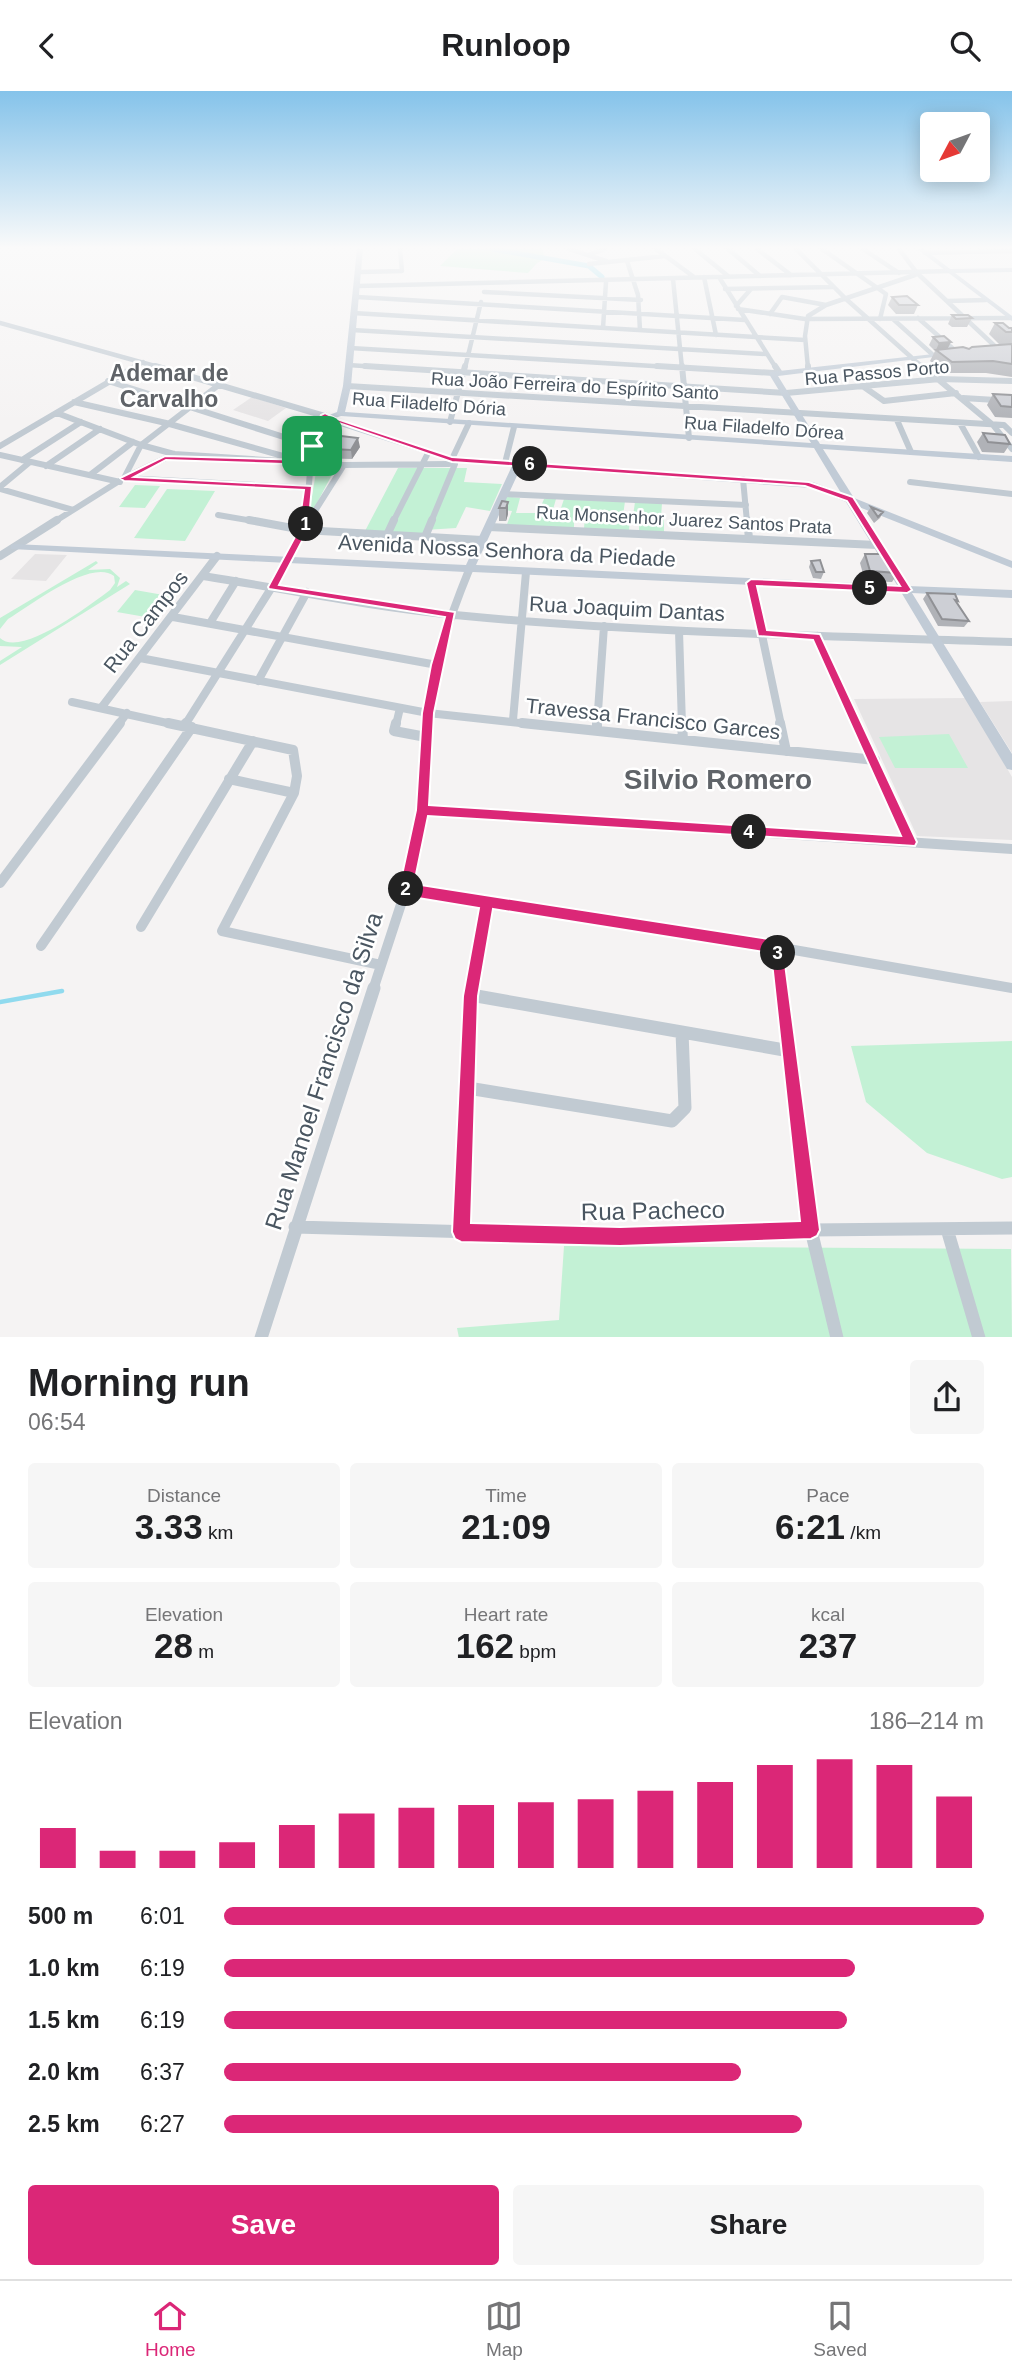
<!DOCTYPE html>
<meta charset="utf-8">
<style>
body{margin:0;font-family:Arial,sans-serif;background:#f6f6f6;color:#202124;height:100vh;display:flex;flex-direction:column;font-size:26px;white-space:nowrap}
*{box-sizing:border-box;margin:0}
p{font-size:23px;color:#757577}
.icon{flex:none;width:38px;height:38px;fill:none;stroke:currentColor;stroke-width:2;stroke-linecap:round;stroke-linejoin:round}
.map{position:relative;height:1246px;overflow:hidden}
.drawer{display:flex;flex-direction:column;background:#fff;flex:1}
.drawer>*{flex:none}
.needle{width:46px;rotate:229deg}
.buttons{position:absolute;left:920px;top:21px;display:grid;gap:14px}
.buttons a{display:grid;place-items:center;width:70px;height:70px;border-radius:7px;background:#fff;box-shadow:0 4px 18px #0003;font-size:35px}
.pin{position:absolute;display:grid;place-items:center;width:60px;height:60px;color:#fff;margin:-30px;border-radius:14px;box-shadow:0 4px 10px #0006}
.km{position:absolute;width:35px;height:35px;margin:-18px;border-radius:50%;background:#222;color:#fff;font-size:19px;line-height:35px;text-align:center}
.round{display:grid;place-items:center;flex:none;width:74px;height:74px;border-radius:7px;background:#f6f6f6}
.headline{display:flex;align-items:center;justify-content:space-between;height:119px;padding:0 28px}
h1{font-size:38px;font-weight:700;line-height:52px}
.figures{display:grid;grid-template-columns:repeat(3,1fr);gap:10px;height:119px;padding:7px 28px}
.figures div{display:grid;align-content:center;border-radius:7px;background:#f6f6f6;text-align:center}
.figures b{font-size:35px;font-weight:700}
.figures small{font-size:19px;font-weight:400}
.figures p{font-size:19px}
.chart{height:196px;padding:14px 28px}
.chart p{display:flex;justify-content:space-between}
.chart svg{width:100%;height:126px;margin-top:7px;stroke:#db2777;stroke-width:6}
.button{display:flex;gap:14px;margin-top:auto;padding:14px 28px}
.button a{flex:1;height:80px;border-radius:7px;background:#db2777;color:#fff;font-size:28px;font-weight:700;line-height:80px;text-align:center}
.button a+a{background:#f6f6f6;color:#202124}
ul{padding:0 28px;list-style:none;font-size:23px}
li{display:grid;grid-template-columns:112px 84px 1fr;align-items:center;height:52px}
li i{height:18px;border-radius:9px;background:#db2777}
header{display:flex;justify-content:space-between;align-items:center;height:91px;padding:0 28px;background:#fff;font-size:32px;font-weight:700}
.tab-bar{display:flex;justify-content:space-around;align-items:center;height:98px;border-top:2px solid #e0e0e0;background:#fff;font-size:19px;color:#757577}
.tab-bar a{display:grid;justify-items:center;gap:4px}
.tab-bar .on{color:#db2777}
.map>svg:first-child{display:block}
</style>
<header><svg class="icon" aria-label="back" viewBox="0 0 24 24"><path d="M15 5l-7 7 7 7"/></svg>Runloop<svg class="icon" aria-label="search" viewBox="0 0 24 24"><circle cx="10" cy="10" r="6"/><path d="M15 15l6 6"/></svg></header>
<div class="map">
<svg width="1012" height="1247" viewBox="0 0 1012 1247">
<rect width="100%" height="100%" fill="#f5f3f3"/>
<path fill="#e6e4e5" d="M 252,306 L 286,317 L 268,330 L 233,319 Z
M 35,463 L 67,464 L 46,490 L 11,488 Z
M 966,607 L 1012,686 L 1012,749 L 917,745 L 854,608 Z
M 1012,610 L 1012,662 L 980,611 Z"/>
<path fill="#c3f1d5" d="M 457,158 L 542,158 L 545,168 L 537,172 L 528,182 L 440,175 Z
M 317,375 L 336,376 L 308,429 Z
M 398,377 L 467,377 L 464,391 L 502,393 L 490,420 L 466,416 L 456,437 L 425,439 L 423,444 L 365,440 Z
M 135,394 L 160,395 L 145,417 L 119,416 Z
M 167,398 L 215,400 L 185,450 L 134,447 Z
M 504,405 L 520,407 L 516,422 L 538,422 L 544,408 L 556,408 L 552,422 L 559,423 L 564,408 L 625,410 L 623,425 L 630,426 L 629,440 L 584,438 L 585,423 L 574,422 L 574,438 L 506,436 L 512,420 L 499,418 Z
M 635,411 L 662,412 L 661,426 L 664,426 L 664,441 L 639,440 L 639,426 L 633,425 Z
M 96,470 L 98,472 L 88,479 L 110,478 L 120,487 L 117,496 L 126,490 L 130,493 L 0,574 L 0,570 L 22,556 L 0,555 L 0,547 C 21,567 90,514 110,499 L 115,492 L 114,485 C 91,467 30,515 8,528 L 0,538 L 0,527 Z
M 135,499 L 175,506 L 157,528 L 117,521 Z
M 949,643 L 968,677 L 895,677 L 879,646 Z
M 1012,950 L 1012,1086 L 1002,1088 L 927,1062 L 866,1011 L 851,955 Z
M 564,1155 L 1011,1158 L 1012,1246 L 459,1247 L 457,1237 L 559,1229 Z"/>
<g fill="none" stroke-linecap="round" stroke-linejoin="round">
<path stroke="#90daee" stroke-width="4.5" d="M 0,911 L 62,900"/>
<path stroke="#90daee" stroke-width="5" d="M 492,158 L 589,175 L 602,186"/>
<path stroke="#c1cad2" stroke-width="4.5" d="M 569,158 L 606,170
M 656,158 L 694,186
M 695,158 L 728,185
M 728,158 L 760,185
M 757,158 L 791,184
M 796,158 L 846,208 L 911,266
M 822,158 L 886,203 L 880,228
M 863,158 L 899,182
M 899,158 L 917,182 L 1000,260
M 925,162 L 1012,160
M 588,164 L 605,158
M 627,170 L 638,204 L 640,239
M 589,173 L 665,165
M 361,181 L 402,180 L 400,158
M 704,186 L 716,244
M 719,186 L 776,277
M 673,188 L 682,277
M 358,195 L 949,180
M 725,198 L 833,196
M 484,201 L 641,209
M 357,206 L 745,229
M 947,210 L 986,209
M 736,215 L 751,198
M 738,218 L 805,228 L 1011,227
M 353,222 L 805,249
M 770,223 L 782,206 L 826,214
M 918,227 L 959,263
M 893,228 L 933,264
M 0,232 L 162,277
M 603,237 L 606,191
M 352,239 L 766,263
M 350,257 L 687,277
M 913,268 L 924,277
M 348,274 L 393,277
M 133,277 L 143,271
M 465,277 L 481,211
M 808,277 L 805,245 L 808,225 L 826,214 L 915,184"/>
<path stroke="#c1cad2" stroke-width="6" d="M 155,275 L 328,326
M 365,275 L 786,302 L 940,288 L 1012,290
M 657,275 L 774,282
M 682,275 L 689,347
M 775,275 L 779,281
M 808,275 L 808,278
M 922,275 L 993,334 L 1012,358
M 108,290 L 312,355
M 347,295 L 1004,334 L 1012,342
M 864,296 L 884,310 L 956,302
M 963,307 L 1012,310
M 74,311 L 166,332 L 290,367
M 57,322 L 141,354 L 174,363 L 344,374 L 308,431
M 897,329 L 911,361
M 450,331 L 465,275
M 960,332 L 979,366
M 0,355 L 136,275
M 0,364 L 120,391
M 452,368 L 469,332
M 22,369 L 81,331
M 505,372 L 514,336
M 344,374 L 449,373
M 46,375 L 100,338
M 90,384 L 133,351
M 124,387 L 141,354 L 220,293
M 125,387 L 309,397
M 743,388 L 747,431
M 910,391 L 1012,403
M 0,396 L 30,371
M 0,398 L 73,419
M 503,403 L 746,414
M 218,424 L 259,431
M 54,431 L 124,387 L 174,363
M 306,431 L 312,355 L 325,324
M 393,431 L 428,362
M 431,431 L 455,373"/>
<path stroke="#c1cad2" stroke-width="8" d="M 249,429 L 303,439 L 482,449
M 306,429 L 307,433
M 747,429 L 749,447
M 489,436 L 877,454
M 387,444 L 394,429
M 425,446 L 432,429
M 0,465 L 57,429
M 203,485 C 286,498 371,516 455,524 C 640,542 826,545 1012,551
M 751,492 L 781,634
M 173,526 L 437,574
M 210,532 L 236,490
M 679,540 L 682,634
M 817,545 L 857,634
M 140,567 L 428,622 L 539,634
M 258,590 L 307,501
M 72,611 L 176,634
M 101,617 L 217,465
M 513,629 L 526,481
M 118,634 L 127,622
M 185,634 L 272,496 L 309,429
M 396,634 L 400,617
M 427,634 C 431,580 449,528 469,479
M 597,634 L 604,535"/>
<path stroke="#c1cad2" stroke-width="10" d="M 168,632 L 293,659 L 297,685 L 294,702 L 222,840 L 381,874
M 396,632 L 394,640 L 426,646
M 522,632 L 875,669
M 682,632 L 683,649
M 780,632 L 786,660
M 856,632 L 910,751
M 184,635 L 186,632
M 597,639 L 597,632
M 229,688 L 294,702
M 422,719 L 1012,758
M 0,792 L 120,632
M 406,798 L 777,856 L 1012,897
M 141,836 L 253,650
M 41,855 L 192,636
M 777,856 L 782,899
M 373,899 L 406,798 L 422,719 L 427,632
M 472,899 L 487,811"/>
<path stroke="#c1cad2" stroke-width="13" d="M 782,897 L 811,1139 L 837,1247
M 471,904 L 790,960
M 468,997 L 672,1030 L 685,1017 L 682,941
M 295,1136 L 620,1145 L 811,1139 L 1012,1137
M 947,1138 L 979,1247
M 461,1141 L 472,897
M 261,1247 L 374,897"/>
<path fill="#c1cbd6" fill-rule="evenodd" d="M 357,158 L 363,158 L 351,295 L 345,321 L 811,352 L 769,283 L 770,281 L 952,261 L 953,262 L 950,264 L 778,285 L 820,353 L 1012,365 L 1012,371 L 823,358 L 854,407 L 1012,470 L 1012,477 L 859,416 L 908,495 L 1012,499 L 1012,507 L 912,502 L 1012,663 L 1012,679 L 1007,678 L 901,501 L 473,481 L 469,482 L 465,481 L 11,458 L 11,454 L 14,453 L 466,474 L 512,375 L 452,371 L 331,332 L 324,326 L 337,321 L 343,295 ZM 341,325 L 814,357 L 841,402 L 813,391 L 453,366 L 335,327 ZM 521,376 L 812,397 L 846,411 L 897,494 L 476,474 Z
M 917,158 L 924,158 L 950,178 L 1012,177 L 1012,181 L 955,182 L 1012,225 L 1012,230 Z"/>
</g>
<path fill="#b0b2b7" d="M 892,206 L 918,214 L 914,223 L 896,223 L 888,214 Z
M 952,224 L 972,227 L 967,236 L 952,236 L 948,233 Z
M 995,232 L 1009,237 L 1012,237 L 1012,286 L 986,282 L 946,282 L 930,270 L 935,260 L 929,254 L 933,246 L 948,257 L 969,258 L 1010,253 L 999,253 L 989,243 Z
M 993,303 L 1012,304 L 1012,327 L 995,326 L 987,314 Z
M 983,342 L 1010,353 L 1004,362 L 982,361 L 977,351 Z
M 360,356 L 352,368 L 317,367 L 314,357 Z
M 508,411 L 508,423 L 506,430 L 499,430 L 499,417 Z
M 871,416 L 883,421 L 880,427 L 874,432 L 867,422 Z
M 865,463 L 898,482 L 892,491 L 865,490 L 860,472 Z
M 811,470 L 824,481 L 821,488 L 813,487 L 809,476 Z
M 927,502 L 958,510 L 957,512 L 969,530 L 964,536 L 938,535 L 923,508 Z"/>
<path fill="#909195" d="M 951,251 L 947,259 L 936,259 L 939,252 Z
M 358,347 L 360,356 L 352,368 L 351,359 Z
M 508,411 L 508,423 L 506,430 L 506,417 Z"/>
<path fill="#cdcfd5" stroke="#909195" stroke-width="2" d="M 907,205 L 918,214 L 899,214 L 892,206 Z
M 952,224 L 968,224 L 972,227 L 956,228 Z
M 995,232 L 1003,232 L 1009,237 L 1012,237 L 1012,241 L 1006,241 Z
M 944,245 L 951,251 L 939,252 L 933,246 Z
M 1012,253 L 1012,273 L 993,270 L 952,271 L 936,259 L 963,256 L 969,258 L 972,256 Z
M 993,303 L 1012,304 L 1012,316 L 1001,315 Z
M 983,342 L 1005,344 L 1010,353 L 988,351 Z
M 341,345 L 358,347 L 351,359 L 314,357 L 315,352 L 335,354 Z
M 502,410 L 508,411 L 506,417 L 499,417 Z
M 871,416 L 883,421 L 878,426 Z
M 865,463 L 886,463 L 898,482 L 870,480 Z
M 820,469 L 824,481 L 816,481 L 811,470 Z
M 927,502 L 955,503 L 958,510 L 955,509 L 969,530 L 942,528 Z"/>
<linearGradient id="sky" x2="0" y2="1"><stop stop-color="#85c3ea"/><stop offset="0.47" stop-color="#fafafa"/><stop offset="1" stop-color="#fafafa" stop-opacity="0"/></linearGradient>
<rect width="1012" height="333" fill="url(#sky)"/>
<path fill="#db2777" stroke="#fff" stroke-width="2" fill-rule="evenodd" d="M 325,322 L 337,328 L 452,366 L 809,391 L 853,406 L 912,499 L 907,502 L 757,495 L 767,539 L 820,543 L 917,751 L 915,755 L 428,725 L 414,793 L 782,850 L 820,1139 L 817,1145 L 811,1148 L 620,1155 L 461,1151 L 455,1148 L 452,1141 L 463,905 L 479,817 L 406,805 L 399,798 L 416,719 L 422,622 L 431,574 L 445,526 L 269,498 L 268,496 L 302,433 L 300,427 L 304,399 L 124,390 L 120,387 L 165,365 L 306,369 L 308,355 L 321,324 ZM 327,328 L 452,371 L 805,395 L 847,410 L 900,495 L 751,488 L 746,492 L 758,545 L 813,549 L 901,745 L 429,714 L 434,622 L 455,521 L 279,494 L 311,433 L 309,427 L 312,395 L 134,386 L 166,369 L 313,374 L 316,355 ZM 493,818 L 771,862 L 800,1130 L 620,1136 L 471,1132 L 478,905 Z"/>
<g text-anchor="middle" stroke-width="5" stroke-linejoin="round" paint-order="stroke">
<g font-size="18" fill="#4a5661" stroke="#fff">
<text transform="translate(877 282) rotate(-5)" y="6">Rua Passos Porto</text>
<text transform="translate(575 295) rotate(3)" y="6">Rua João Ferreira do Espírito Santo</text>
<text transform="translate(429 313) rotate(4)" y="6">Rua Filadelfo Dória</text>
<text transform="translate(764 337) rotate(4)" y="6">Rua Filadelfo Dórea</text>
<text transform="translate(684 429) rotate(3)" y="6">Rua Monsenhor Juarez Santos Prata</text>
</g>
<g font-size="21" fill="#4a5661" stroke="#fff">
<text transform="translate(507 460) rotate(3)" y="7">Avenida Nossa Senhora da Piedade</text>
<text transform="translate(627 518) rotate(3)" y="7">Rua Joaquim Dantas</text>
<text transform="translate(146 531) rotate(-52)" y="7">Rua Campos</text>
<text transform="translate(653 628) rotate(6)" y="7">Travessa Francisco Garces</text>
</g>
<g font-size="23" font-weight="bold" fill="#5f6368" stroke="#fff">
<text x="169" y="290">Ademar de<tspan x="169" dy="26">Carvalho</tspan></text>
</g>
<g font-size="24" fill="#4a5661" stroke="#fff">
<text transform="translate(324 980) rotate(-72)" y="8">Rua Manoel Francisco da Silva</text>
<text transform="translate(653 1120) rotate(-1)" y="8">Rua Pacheco</text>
</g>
<g font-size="28" font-weight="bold" fill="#5f6368" stroke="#fff">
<text x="718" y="698">Silvio Romero</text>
</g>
</g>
</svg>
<div class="buttons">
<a><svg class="needle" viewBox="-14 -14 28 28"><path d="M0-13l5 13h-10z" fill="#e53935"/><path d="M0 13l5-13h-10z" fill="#757577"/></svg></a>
</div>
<div class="pin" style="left:312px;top:355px;background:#1e9e55"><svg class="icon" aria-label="arrive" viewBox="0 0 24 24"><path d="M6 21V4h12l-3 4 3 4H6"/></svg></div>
<b class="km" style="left:306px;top:433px">1</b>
<b class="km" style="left:406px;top:798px">2</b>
<b class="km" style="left:778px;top:862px">3</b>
<b class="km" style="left:749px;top:741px">4</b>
<b class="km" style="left:870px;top:497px">5</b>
<b class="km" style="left:530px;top:373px">6</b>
</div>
<section class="drawer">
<div class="headline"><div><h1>Morning run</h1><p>06:54</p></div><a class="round"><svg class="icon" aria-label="share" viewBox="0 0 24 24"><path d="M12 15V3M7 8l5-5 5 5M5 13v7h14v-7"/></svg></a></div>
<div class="figures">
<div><p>Distance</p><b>3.33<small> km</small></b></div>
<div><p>Time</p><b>21:09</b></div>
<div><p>Pace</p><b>6:21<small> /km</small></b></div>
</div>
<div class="figures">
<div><p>Elevation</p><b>28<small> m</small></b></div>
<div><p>Heart rate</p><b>162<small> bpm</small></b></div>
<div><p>kcal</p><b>237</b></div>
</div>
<div class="chart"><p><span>Elevation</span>186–214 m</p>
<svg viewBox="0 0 160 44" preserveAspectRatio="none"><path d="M5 44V30M15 44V38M25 44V38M35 44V35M45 44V29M55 44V25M65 44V23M75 44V22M85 44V21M95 44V20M105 44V17M115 44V14M125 44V8M135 44V6M145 44V8M155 44V19"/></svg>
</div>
<ul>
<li><b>500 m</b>6:01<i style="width:100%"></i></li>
<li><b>1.0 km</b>6:19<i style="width:83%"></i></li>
<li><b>1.5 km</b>6:19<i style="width:82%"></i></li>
<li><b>2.0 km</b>6:37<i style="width:68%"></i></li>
<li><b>2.5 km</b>6:27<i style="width:76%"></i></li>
</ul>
<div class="button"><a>Save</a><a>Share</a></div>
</section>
<nav class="tab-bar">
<a class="on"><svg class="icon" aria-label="home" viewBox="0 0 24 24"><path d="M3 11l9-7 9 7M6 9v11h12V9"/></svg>Home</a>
<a><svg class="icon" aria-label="map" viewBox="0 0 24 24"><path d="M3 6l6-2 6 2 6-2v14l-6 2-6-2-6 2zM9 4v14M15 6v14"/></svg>Map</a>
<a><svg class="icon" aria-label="saved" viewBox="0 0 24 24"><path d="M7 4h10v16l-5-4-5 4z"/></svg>Saved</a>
</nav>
